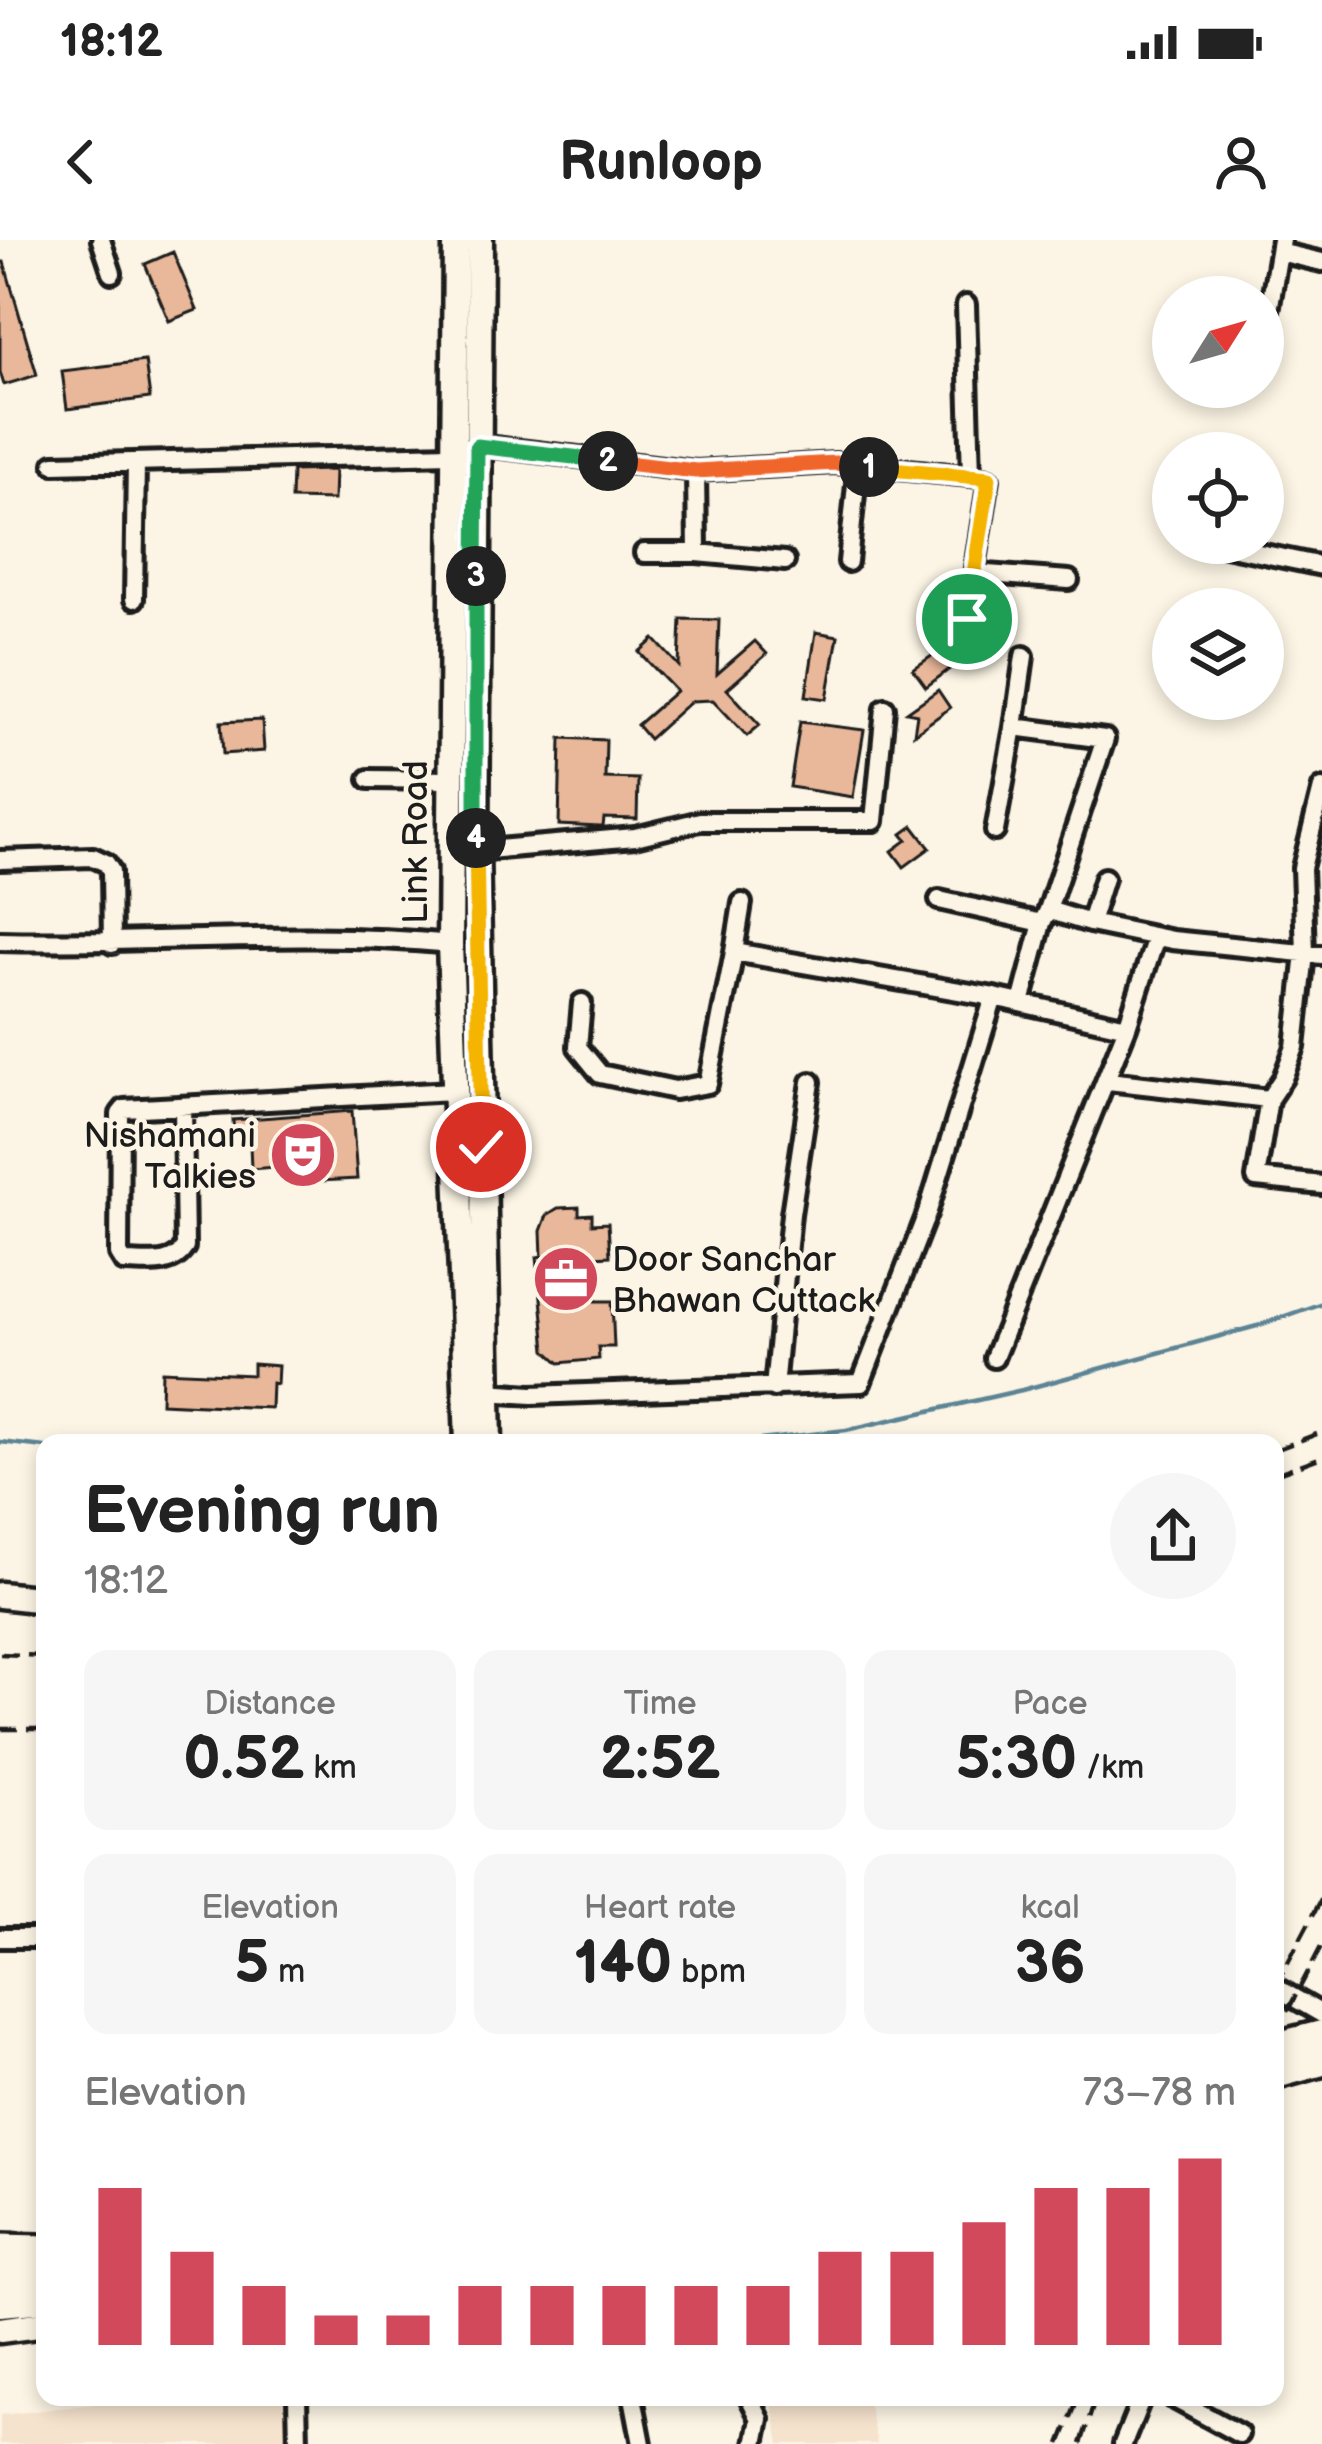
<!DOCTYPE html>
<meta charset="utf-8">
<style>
body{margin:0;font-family:"Balsamiq Sans",sans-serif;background:#f6f6f6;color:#222;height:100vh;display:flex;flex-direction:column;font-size:45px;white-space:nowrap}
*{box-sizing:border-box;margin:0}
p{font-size:39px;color:#767676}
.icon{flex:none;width:66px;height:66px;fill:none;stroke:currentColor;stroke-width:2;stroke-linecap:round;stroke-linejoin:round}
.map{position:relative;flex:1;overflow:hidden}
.drawer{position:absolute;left:36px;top:1194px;width:1248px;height:972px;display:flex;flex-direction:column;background:#fff;border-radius:24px;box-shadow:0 6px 18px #0003}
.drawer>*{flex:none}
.needle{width:78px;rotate:53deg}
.fabs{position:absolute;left:1152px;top:36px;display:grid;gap:24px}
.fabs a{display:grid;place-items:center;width:132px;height:132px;border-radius:50%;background:#fff;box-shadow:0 6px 18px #0003;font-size:60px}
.pin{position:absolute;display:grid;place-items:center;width:102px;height:102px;color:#fff;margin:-51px;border:6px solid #fff;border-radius:50%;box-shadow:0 3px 12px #0007}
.km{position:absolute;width:60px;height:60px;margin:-30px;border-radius:50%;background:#222;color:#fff;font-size:33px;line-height:60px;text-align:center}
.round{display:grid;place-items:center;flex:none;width:126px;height:126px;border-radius:63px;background:#f6f6f6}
.overview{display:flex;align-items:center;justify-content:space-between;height:204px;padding:0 48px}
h1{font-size:66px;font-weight:600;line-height:90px}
.figures{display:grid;grid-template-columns:repeat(3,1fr);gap:18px;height:204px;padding:12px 48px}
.figures div{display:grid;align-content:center;border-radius:24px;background:#f6f6f6;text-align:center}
.figures b{font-size:60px;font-weight:600}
.figures small{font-size:33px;font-weight:400}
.figures p{font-size:33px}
.chart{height:336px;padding:24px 48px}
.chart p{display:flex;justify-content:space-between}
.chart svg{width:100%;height:216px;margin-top:12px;stroke:#d1495b;stroke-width:6}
.status{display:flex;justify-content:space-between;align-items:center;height:84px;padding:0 60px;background:#fff;direction:ltr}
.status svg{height:33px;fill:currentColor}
header{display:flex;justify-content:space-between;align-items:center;height:156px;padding:0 48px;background:#fff;font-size:54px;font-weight:600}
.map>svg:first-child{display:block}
</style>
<div class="status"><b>18:12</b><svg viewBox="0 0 49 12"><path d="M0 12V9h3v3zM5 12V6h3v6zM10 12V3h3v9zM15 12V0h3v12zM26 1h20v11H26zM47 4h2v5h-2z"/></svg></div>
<header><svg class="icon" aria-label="back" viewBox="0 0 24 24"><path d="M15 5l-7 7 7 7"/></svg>Runloop<svg class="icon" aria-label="person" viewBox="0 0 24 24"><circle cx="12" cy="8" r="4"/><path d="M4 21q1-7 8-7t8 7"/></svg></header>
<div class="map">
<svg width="1322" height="2204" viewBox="0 0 1322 2204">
<rect width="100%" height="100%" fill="#fcf5e5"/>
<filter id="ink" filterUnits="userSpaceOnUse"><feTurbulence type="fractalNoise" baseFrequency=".00833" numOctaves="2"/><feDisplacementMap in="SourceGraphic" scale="24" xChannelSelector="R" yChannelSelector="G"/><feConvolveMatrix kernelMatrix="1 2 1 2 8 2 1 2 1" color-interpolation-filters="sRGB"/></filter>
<g filter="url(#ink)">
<path fill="#f6e3ce" d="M 155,2157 L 284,2157 L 290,2204 L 0,2204 L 0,2175 Z
M 771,2157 L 867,2157 L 877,2204 L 780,2204 Z"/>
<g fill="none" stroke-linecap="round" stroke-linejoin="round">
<path stroke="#5b8495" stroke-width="4.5" d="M 0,1202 L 45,1207
M 735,1203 L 846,1190 L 1022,1150 L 1257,1086 L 1322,1063"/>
</g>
<path fill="#e9b89a" stroke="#1c1c1c" stroke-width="3" d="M 173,12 L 197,70 L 169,81 L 145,24 Z
M 0,22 L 4,22 L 37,135 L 4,145 L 0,132 Z
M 145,121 L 150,158 L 67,169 L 62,131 Z
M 335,230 L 334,260 L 291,259 L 292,231 Z
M 681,379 L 719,380 L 717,434 L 755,401 L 767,414 L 727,449 L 760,485 L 747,496 L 713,460 L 691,461 L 649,499 L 637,485 L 676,451 L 639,412 L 654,399 L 679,426 Z
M 816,392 L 838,396 L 827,459 L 806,456 Z
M 943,408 L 955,425 L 926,447 L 913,429 Z
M 938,450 L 950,468 L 914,494 L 917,474 L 907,472 Z
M 262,480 L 264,511 L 223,514 L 221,482 Z
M 800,482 L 864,490 L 853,557 L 790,547 Z
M 561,498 L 606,500 L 605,538 L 638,539 L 637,579 L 604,578 L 603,587 L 600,587 L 559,585 Z
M 913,586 L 930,608 L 904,627 L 892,611 L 907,600 L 902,594 Z
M 352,871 L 357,939 L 301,942 L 301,925 L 251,929 L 250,904 L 234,904 L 233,880 Z
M 579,967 L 579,975 L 592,974 L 592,984 L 608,983 L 610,1016 L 592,1017 L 596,1061 L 612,1061 L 614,1107 L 598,1107 L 599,1119 L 560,1123 L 546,1110 L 537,1017 L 542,1016 L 541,991 L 547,975 L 558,968 Z
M 253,1124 L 278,1126 L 277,1144 L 272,1143 L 271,1168 L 161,1163 L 162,1131 L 253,1135 Z"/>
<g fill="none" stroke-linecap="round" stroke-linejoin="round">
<defs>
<path id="street" d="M 101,0 L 112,33
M 1281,0 L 1279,12 L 1322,22
M 1263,106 L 1279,12
M 54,224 L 451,214 L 477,205 L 696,231 L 835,223 L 971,236 L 966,65
M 696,231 L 697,313 L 785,321
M 1211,303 L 1322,326
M 644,313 L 697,313
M 848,322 L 858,225
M 974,333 L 1069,340
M 134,359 L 136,223
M 967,379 L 989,239 L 971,236
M 1024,416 L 1014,487 L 1105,499 L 1048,670 L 1090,683 L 1172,700 L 1322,715
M 369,539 L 450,540
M 995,591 L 1014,487
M 476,611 L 635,597 L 700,581 L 874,581 L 885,468
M 0,620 L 93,617 L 106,623 L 111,631 L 112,704
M 939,660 L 1042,683 L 1048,670
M 742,663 L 734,712 L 994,757
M 1090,683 L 1104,638
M 0,701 C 150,705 300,689 450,704
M 582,763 L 578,807 L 600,834 L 675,850 L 708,844 L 734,712
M 1021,763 L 1042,683
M 1127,787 L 1156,697
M 1108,841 L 1269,859 L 1256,938 L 1322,945
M 1269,859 L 1283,838 L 1295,807 L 1305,713 L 1302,628 L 1322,548
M 183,866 L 185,1007 C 172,1028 147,1022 124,1022 L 119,1014 L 120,874 L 124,869 L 453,851
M 774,1148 L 791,974 L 811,842
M 487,1152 L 532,1155 L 861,1143 L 928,971 L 994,757 L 1127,787 L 994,1118
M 0,1698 L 45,1698
M 1275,1747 L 1322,1774
M 297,2157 L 298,2204
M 633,2157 L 642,2204
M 749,2157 L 760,2179 L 755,2204
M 1171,2157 L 1239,2194
M 1123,2204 L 1142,2157"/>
<path id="secondary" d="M 456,0 L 450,704 L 468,1203
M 480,0 L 476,611 L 489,1203
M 0,1355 L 45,1360
M 0,2090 L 45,2084"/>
<path id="primary" d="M 0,2008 L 40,2009"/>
<path id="highway" d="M 1275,1808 L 1322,1796
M 1275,1833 L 1322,1820
M 0,2031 L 45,2032
M 0,2061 L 45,2057"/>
</defs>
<use href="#street" stroke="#1c1c1c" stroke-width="26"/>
<use href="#secondary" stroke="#1c1c1c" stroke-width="33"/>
<use href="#primary" stroke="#1c1c1c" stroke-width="36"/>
<use href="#highway" stroke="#1c1c1c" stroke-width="39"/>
<use href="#street" stroke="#fcf5e5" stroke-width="16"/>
<use href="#secondary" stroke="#fcf5e5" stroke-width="24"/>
<use href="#primary" stroke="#fcf5e5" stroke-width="27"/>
<use href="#highway" stroke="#fcf5e5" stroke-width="30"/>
<path stroke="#1c1c1c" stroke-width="4.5" stroke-dasharray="18 9" stroke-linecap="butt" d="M 1275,1210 L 1322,1192
M 1275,1234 L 1322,1217
M 0,1414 L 45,1416
M 0,1489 L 45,1489
M 1275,1747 L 1322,1658
M 1275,1795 L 1322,1705
M 1060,2204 L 1079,2157
M 1081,2204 L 1096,2157"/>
</g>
</g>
<g fill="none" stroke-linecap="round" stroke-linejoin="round" filter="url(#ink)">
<defs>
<path id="split-1" d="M 869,227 L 989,238 L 967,379"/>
<path id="split-2" d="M 608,221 L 696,231 L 835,223 L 869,227"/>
<path id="split-3" d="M 476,336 L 477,206 L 608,221"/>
<path id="split-4" d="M 476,598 L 476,336"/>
<path id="split-5" d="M 476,598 L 481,907"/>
</defs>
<use href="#split-1" stroke="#fff" stroke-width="24"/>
<use href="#split-2" stroke="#fff" stroke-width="24"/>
<use href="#split-3" stroke="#fff" stroke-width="24"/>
<use href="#split-4" stroke="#fff" stroke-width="24"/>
<use href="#split-5" stroke="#fff" stroke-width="24"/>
<use href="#split-1" stroke="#f5b400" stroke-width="15"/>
<use href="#split-2" stroke="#f0652b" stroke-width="15"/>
<use href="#split-3" stroke="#22a559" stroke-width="15"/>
<use href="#split-4" stroke="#22a559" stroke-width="15"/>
<use href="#split-5" stroke="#f5b400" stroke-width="15"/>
</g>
<defs>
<symbol id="theatre-disc" viewBox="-11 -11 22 22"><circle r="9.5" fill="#d1495b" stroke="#fcf5e5"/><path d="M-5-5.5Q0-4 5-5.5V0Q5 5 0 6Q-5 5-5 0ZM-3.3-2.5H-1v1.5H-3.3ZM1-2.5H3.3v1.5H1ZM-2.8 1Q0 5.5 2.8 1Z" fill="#fff"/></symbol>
<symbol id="office-disc" viewBox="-11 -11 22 22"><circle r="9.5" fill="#d1495b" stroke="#fcf5e5"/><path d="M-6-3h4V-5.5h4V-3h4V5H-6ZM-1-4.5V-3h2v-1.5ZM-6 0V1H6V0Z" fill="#fff"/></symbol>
</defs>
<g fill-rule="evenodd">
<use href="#theatre-disc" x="265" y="877" width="76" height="76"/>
<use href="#office-disc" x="528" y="1001" width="76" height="76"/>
</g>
<g text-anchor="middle" stroke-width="9" stroke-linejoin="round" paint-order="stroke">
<g font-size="36" fill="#1c1c1c" stroke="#fcf5e5">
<text transform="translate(414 602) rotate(-90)" y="13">Link Road</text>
</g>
<g font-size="36" fill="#1c1c1c" stroke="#fcf5e5" text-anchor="end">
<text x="256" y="907">Nishamani<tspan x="256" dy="41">Talkies</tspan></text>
<text x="612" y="1031" text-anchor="start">Door Sanchar<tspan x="612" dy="41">Bhawan Cuttack</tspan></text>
</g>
</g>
</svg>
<div class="fabs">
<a><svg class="needle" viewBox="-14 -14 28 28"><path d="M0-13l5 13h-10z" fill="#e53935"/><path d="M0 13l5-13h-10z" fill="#767676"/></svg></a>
<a><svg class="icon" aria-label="locate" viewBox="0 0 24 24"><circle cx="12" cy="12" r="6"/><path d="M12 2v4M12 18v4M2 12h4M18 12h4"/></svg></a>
<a><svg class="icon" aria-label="layers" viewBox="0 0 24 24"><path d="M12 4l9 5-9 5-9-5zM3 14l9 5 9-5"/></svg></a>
</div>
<div class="pin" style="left:967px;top:379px;background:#1e9e55"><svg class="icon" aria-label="arrive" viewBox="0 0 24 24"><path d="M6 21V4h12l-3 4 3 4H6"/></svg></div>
<div class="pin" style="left:481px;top:907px;background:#d93025"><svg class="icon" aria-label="check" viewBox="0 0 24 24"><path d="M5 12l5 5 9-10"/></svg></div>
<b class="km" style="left:869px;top:227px">1</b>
<b class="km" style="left:608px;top:221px">2</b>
<b class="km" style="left:476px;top:336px">3</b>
<b class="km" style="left:476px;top:598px">4</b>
<section class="drawer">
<div class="overview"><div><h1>Evening run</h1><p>18:12</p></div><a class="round"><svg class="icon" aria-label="share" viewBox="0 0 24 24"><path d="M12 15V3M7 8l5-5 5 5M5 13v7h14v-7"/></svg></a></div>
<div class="figures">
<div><p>Distance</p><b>0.52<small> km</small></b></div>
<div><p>Time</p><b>2:52</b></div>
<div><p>Pace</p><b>5:30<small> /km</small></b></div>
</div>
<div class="figures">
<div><p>Elevation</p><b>5<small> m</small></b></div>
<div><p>Heart rate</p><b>140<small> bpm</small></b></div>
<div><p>kcal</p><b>36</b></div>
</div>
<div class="chart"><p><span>Elevation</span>73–78 m</p>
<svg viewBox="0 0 160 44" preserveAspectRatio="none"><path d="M5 44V12M15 44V25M25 44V32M35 44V38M45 44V38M55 44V32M65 44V32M75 44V32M85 44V32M95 44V32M105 44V25M115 44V25M125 44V19M135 44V12M145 44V12M155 44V6"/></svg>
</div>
</section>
</div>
